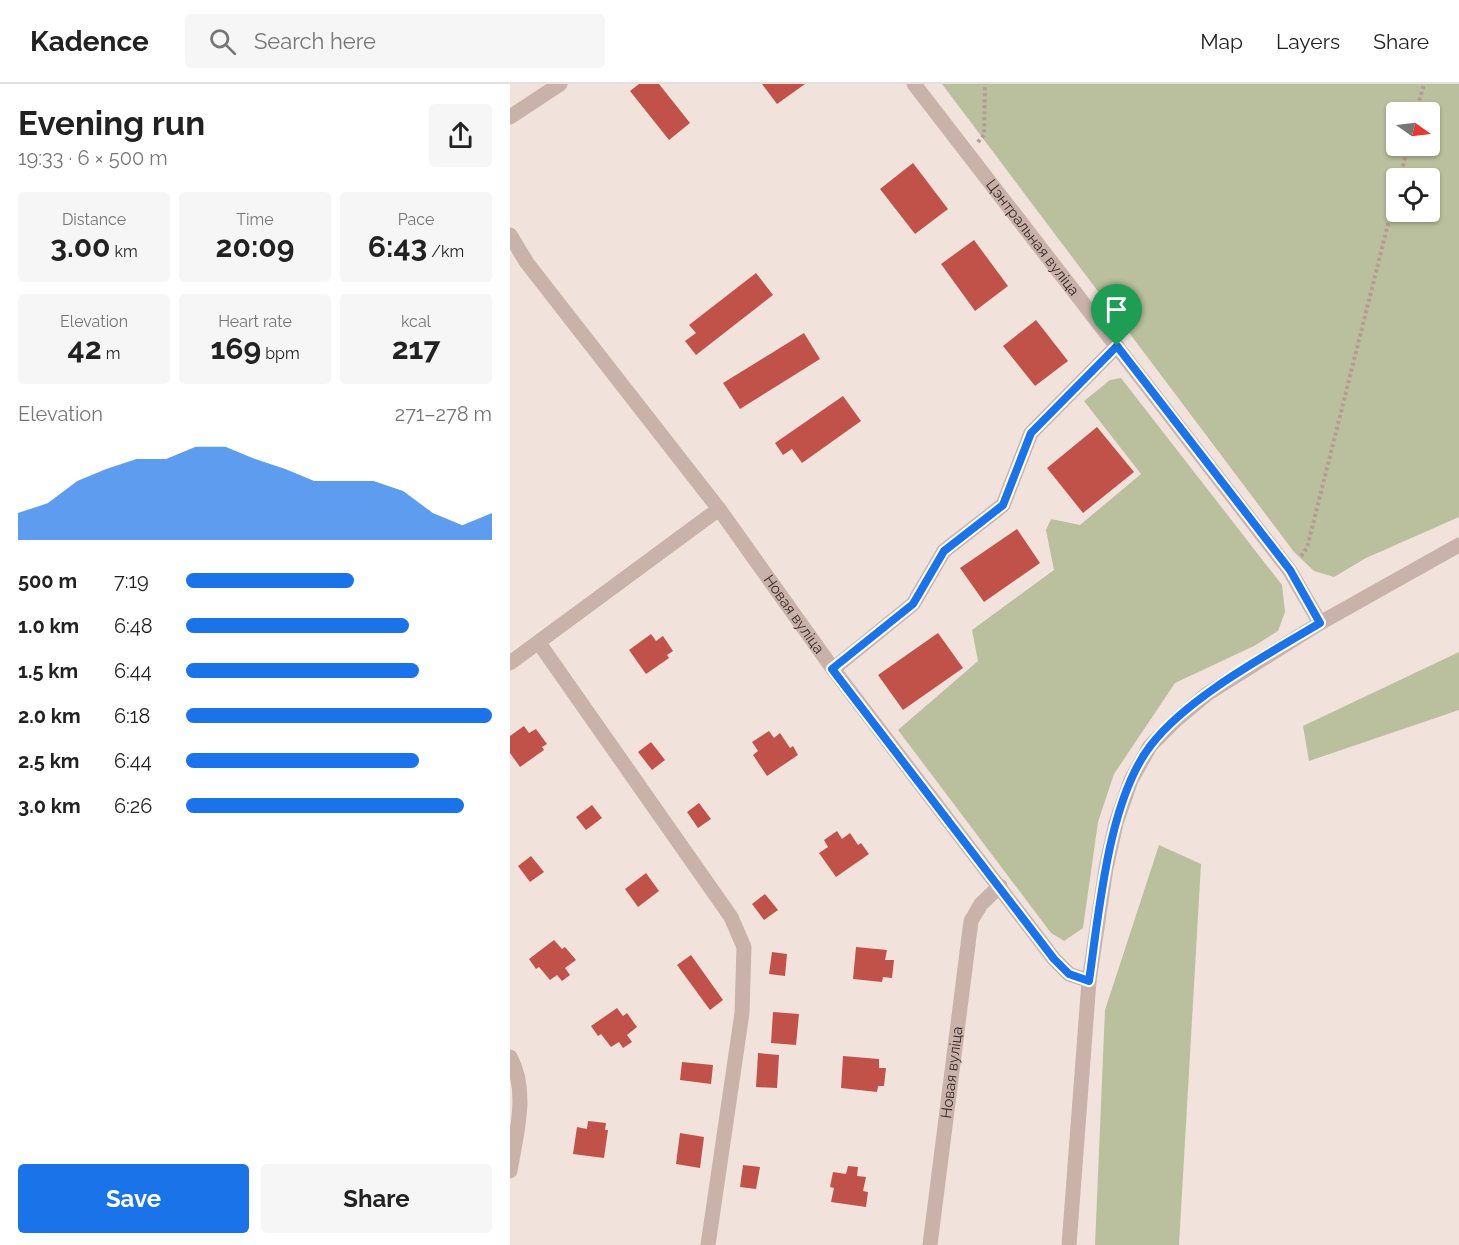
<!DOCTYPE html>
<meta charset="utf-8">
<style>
body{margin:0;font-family:Raleway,sans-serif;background:#f6f6f6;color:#222;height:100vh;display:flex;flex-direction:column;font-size:22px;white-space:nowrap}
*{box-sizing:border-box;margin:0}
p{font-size:20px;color:#767676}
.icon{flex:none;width:33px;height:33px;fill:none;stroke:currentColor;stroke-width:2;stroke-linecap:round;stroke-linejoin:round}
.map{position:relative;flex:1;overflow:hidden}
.panel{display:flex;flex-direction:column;background:#fff;width:510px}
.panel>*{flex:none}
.needle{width:39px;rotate:104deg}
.controls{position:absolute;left:876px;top:18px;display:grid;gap:12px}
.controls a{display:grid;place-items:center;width:54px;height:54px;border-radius:6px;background:#fff;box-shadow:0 2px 4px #0004;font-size:30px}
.pin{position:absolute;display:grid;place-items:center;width:51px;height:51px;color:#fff;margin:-62px -26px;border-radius:50% 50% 50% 0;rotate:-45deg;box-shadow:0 0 6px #0007}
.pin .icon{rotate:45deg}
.round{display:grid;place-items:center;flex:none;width:63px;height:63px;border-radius:6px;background:#f6f6f6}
.summary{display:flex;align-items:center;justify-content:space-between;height:102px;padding:0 18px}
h1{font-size:33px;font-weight:700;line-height:45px}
.figures{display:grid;grid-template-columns:repeat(3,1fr);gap:9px;height:102px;padding:6px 18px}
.figures div{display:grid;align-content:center;border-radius:6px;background:#f6f6f6;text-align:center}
.figures b{font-size:30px;font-weight:700}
.figures small{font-size:16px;font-weight:400}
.figures p{font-size:16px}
.chart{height:168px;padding:12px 18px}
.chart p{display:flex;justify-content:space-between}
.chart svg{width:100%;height:108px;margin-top:6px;fill:#1a73e8;opacity:.7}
.action{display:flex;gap:12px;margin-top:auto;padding:12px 18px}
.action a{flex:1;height:69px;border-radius:6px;background:#1a73e8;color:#fff;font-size:24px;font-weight:700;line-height:69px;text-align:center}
.action a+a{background:#f6f6f6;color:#222}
ul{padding:0 18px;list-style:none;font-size:20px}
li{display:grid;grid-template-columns:96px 72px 1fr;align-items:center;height:45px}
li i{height:15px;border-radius:8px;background:#1a73e8}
header{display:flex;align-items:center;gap:36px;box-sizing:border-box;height:84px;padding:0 30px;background:#fff;border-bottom:2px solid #e0e0e0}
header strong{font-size:28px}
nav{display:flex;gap:33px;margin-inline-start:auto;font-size:21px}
.search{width:420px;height:54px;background:#f6f6f6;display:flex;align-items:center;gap:15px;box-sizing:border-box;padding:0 21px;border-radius:6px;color:#767676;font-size:22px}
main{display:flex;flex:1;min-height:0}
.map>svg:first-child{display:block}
</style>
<header>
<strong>Kadence</strong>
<div class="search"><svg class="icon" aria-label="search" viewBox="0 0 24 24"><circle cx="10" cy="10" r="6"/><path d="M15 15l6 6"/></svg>Search here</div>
<nav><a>Map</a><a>Layers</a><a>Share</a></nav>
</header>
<main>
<section class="panel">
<div class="summary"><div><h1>Evening run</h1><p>19:33 · 6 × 500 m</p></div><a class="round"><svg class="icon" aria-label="share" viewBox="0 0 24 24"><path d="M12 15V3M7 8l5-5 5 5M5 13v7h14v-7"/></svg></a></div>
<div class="figures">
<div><p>Distance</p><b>3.00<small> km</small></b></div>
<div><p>Time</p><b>20:09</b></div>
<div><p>Pace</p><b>6:43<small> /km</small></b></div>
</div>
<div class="figures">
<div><p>Elevation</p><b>42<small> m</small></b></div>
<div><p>Heart rate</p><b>169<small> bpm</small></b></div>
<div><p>kcal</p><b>217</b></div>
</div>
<div class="chart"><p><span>Elevation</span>271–278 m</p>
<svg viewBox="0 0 160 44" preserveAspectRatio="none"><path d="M0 44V33L10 29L20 20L30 15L40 11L50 11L60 6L70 6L80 11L90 15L100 20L110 20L120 20L130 24L140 33L150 38L160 33V44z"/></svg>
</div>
<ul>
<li><b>500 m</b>7:19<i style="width:55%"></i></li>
<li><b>1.0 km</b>6:48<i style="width:73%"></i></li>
<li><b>1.5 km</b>6:44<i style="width:76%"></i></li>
<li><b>2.0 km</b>6:18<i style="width:100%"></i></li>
<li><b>2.5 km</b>6:44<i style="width:76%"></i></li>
<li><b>3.0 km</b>6:26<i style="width:91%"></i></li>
</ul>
<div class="action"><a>Save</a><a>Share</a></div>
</section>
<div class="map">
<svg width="949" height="1161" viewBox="0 0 949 1161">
<rect width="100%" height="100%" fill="#f1e3dc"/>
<path fill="#babf9d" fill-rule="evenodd" d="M 432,0 L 949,0 L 949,433 L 856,474 L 824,493 L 804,487 L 784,468 ZM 886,28 L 920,28 L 920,62 L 886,62 ZM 886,94 L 920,94 L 920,128 L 886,128 Z
M 611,294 L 772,501 L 775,528 L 768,547 L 744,562 L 665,599 L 604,690 L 588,738 L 573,844 L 554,857 L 541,849 L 388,646 L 468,577 L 462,546 L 544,486 L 536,446 L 541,435 L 570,441 L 631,390 L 574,317 L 600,296 Z
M 949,568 L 949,626 L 799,677 L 793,642 Z
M 649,761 L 691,780 L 669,1161 L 585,1161 L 595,926 Z"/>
<path fill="#c1524a" d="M 129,0 L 149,0 L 180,39 L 159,56 L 120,7 Z
M 252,0 L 295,0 L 267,20 Z
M 403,79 L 438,125 L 405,150 L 370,105 Z
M 464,156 L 498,202 L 465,227 L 431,180 Z
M 246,189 L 263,211 L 186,271 L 175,257 L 186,249 L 179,241 Z
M 526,236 L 558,277 L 525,302 L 493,262 Z
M 294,249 L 310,275 L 230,325 L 213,299 Z
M 333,312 L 351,337 L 292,379 L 282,365 L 273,371 L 265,359 Z
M 587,343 L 624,388 L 573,429 L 537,384 Z
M 507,445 L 530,479 L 474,518 L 450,484 Z
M 428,549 L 453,584 L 393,626 L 368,591 Z
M 141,550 L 146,557 L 153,552 L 163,567 L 157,571 L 159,574 L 136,590 L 119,566 Z
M 14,642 L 19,649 L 26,645 L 37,660 L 32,663 L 34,666 L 10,683 L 0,669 L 0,652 Z
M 259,647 L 264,654 L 270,649 L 280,664 L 283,662 L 288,671 L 257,692 L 243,671 L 248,667 L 242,658 Z
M 141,658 L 155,676 L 142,686 L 128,668 Z
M 189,719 L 201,735 L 188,744 L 177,728 Z
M 82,721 L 92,734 L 76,746 L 66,733 Z
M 327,747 L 332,755 L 340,749 L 348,761 L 351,759 L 359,770 L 326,793 L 309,769 L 318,763 L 314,756 Z
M 21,772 L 34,788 L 20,798 L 8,782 Z
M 136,789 L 149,807 L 128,823 L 115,805 Z
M 255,810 L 268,826 L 254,836 L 242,820 Z
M 44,856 L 52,865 L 55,863 L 66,876 L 55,884 L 60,891 L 52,897 L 47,891 L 40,896 L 29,883 L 26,885 L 19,875 Z
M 346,863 L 377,866 L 375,876 L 384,876 L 382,894 L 373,893 L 372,898 L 343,895 Z
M 262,868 L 277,870 L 275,892 L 259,890 Z
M 181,871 L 213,916 L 200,926 L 167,881 Z
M 107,924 L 113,932 L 117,929 L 127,943 L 117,951 L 122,958 L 113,964 L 109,958 L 101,963 L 91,950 L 88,952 L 81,942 Z
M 263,928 L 289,930 L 286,961 L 261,959 Z
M 248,969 L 269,971 L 267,1004 L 246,1003 Z
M 333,972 L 369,975 L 369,984 L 376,984 L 374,1002 L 368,1002 L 367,1008 L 331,1004 Z
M 172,978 L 203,981 L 201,1000 L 170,996 Z
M 78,1037 L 96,1039 L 95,1046 L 98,1046 L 94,1074 L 63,1070 L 67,1043 L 77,1045 Z
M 170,1049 L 194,1053 L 190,1084 L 166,1080 Z
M 233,1081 L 250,1083 L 246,1105 L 230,1103 Z
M 338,1082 L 348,1083 L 347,1092 L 356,1093 L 353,1107 L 358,1108 L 356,1123 L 321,1118 L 324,1104 L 320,1103 L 323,1088 L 336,1090 Z"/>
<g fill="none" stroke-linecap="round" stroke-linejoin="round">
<path stroke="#b49b93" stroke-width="4" stroke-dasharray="3 3" stroke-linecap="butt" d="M 906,28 L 914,0
M 468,58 L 474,51 L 475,0
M 890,94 L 898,62
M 791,472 L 797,464 L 886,108"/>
<g stroke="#c9b2a9" stroke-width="15">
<path id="s1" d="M 404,0 L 780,487 L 810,539"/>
<path d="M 0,33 L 50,0"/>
<path id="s2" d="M 0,151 L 17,179 L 209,425 L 323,585 L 544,875 L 559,890 L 579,897"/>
<path d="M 29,559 L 221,833 L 234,863 L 232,929 L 198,1161"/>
<path d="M 0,579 L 209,425"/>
<path d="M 323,585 L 403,520 L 434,467 L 493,421 L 521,349 L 607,262"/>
<path d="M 0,973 C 19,1007 6,1051 0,1087"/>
<path id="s3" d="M 420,1161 L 461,837 L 471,820 L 490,802"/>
<path d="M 559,1161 L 579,897 L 596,784 L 606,739 L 621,696 L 640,662 L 666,636 L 697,610 L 810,539 L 949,461"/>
</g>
</g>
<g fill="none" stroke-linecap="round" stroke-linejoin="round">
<defs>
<path id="route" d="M 607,262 L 780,486 L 810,539 C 757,571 678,613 641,661 C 598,716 589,829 579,897 L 559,890 L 544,875 L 322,585 L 403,520 L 434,467 L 493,421 L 521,349 Z"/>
</defs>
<use href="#route" stroke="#fff" stroke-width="12"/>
<use href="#route" stroke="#1a73e8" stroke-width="8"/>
</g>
<g text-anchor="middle" stroke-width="4.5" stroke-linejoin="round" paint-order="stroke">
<g font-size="15" fill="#362a28" stroke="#f9eee8">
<text dy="5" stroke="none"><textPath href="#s1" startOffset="194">Цэнтральная вуліца</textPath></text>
<text dy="5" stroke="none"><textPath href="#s2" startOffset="474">Новая вуліца</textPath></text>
<text dy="5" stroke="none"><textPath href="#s3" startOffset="174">Новая вуліца</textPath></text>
</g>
</g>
</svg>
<div class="controls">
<a><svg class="needle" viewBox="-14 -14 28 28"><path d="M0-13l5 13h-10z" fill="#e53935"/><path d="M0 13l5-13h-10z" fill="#767676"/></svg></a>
<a><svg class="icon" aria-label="locate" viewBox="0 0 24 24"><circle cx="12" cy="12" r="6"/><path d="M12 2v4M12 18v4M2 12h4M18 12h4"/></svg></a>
</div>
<div class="pin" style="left:607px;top:262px;background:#1e9e55"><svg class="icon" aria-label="arrive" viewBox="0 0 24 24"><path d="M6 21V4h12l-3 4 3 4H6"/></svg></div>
</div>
</main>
